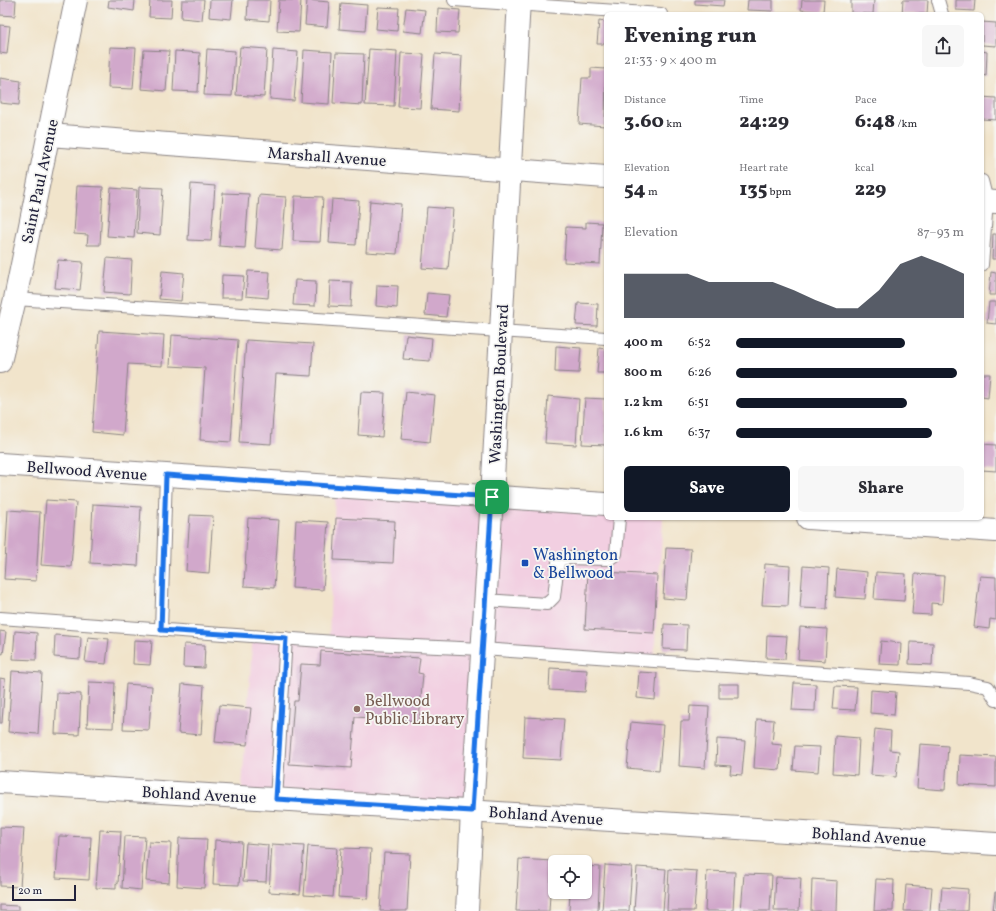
<!DOCTYPE html>
<meta charset="utf-8">
<style>
body{margin:0;font-family:Vollkorn,serif;background:#f7f7f7;color:#2b2b33;height:100vh;display:flex;flex-direction:column;font-size:15px;white-space:nowrap}
*{box-sizing:border-box;margin:0}
p{font-size:13px;color:#7c7c81}
.icon{flex:none;width:22px;height:22px;fill:none;stroke:currentColor;stroke-width:2;stroke-linecap:round;stroke-linejoin:round}
.map{position:relative;flex:1;overflow:hidden}
.side{position:absolute;left:604px;top:12px;width:380px;height:508px;display:flex;flex-direction:column;background:#fff;border-radius:6px;box-shadow:0 1px 3px #0004}
.side>*{flex:none}
.buttons{position:absolute;left:548px;top:855px;display:grid;gap:8px}
.buttons a{display:grid;place-items:center;width:44px;height:44px;border-radius:6px;background:#fff;box-shadow:0 1px 3px #0004;font-size:20px}
.scale{position:absolute;left:12px;bottom:10px;width:64px;box-sizing:border-box;padding-left:4px;border:2px solid #22223b;border-top:0;font-size:11px;line-height:14px;white-space:nowrap;color:#22223b;-webkit-text-stroke:3px #f6f6f2;paint-order:stroke}
.pin{position:absolute;display:grid;place-items:center;width:34px;height:34px;color:#fff;margin:-17px;border-radius:8px;box-shadow:0 2px 6px #0006}
.round{display:grid;place-items:center;flex:none;width:42px;height:42px;border-radius:6px;background:#f7f7f7}
.overview{display:flex;align-items:center;justify-content:space-between;height:68px;padding:0 20px}
h1{font-size:22px;font-weight:800;line-height:30px}
.stats{display:grid;grid-template-columns:repeat(3,1fr);gap:6px;height:68px;padding:4px 20px}
.stats div{display:grid;align-content:center}
.stats b{font-size:20px;font-weight:800}
.stats small{font-size:11px;font-weight:400}
.stats p{font-size:11px}
.chart{height:112px;padding:8px 20px}
.chart p{display:flex;justify-content:space-between}
.chart svg{width:100%;height:72px;margin-top:4px;fill:#111827;opacity:.7}
.primary-button{display:flex;gap:8px;margin-top:auto;padding:8px 20px}
.primary-button a{flex:1;height:46px;border-radius:6px;background:#111827;color:#fff;font-size:16px;font-weight:800;line-height:46px;text-align:center}
.primary-button a+a{background:#f7f7f7;color:#2b2b33}
ul{padding:0 20px;list-style:none;font-size:13px}
li{display:grid;grid-template-columns:64px 48px 1fr;align-items:center;height:30px}
li i{height:10px;border-radius:5px;background:#111827}
.map>svg:first-child{display:block}
</style>
<div class="map">
<svg width="996" height="911" viewBox="0 0 996 911">
<rect width="100%" height="100%" fill="#f6f6f2"/>
<filter id="ink" filterUnits="userSpaceOnUse"><feTurbulence type="fractalNoise" baseFrequency=".025" numOctaves="2"/><feDisplacementMap in="SourceGraphic" scale="8" xChannelSelector="R" yChannelSelector="G"/><feConvolveMatrix kernelMatrix="1 2 1 2 8 2 1 2 1" color-interpolation-filters="sRGB"/></filter>
<filter id="wash" filterUnits="userSpaceOnUse"><feTurbulence type="fractalNoise" baseFrequency=".012" numOctaves="4" result="noise"/><feDisplacementMap in="SourceGraphic" scale="16" xChannelSelector="R" yChannelSelector="G"/><feGaussianBlur stdDeviation="0.9" result="paint"/><feColorMatrix in="noise" values="0 0 0 0 0 0 0 0 0 0 0 0 0 0 0 0 0 1.4 0 .05"/><feComposite in="paint" operator="in"/></filter>
<g filter="url(#wash)">
<rect width="100%" height="100%" fill="#f1e4cb"/>
<path fill="#f2cfe1" d="M 335,492 L 489,500 L 468,813 L 241,801 L 253,633 L 329,637 Z
M 495,501 L 606,509 L 606,518 L 663,518 L 654,658 L 485,647 Z"/>
<g id="blocks">
<path fill="#d1a8cb" d="M 0,0 L 16,0 L 15,16 L 0,15 Z
M 109,0 L 135,0 L 134,11 L 108,7 Z
M 150,0 L 172,0 L 171,18 L 149,17 Z
M 182,0 L 204,0 L 202,20 L 181,18 Z
M 210,0 L 233,0 L 231,19 L 209,17 Z
M 248,0 L 270,0 L 269,21 L 247,19 Z
M 279,0 L 301,0 L 299,32 L 277,31 Z
M 307,0 L 329,2 L 327,27 L 305,25 Z
M 695,0 L 724,0 L 723,6 L 695,4 Z
M 748,0 L 773,0 L 773,11 L 747,10 Z
M 802,0 L 824,0 L 823,12 L 801,10 Z
M 851,0 L 874,0 L 873,14 L 851,13 Z
M 903,0 L 928,0 L 927,14 L 902,14 Z
M 956,0 L 975,0 L 974,11 L 956,10 Z
M 341,3 L 367,5 L 365,31 L 339,29 Z
M 378,7 L 399,8 L 397,31 L 376,29 Z
M 406,8 L 425,10 L 422,33 L 403,31 Z
M 438,8 L 460,10 L 458,33 L 437,32 Z
M 599,21 L 606,22 L 606,44 L 597,44 Z
M 982,22 L 996,23 L 996,46 L 982,45 Z
M 0,25 L 10,26 L 7,54 L 0,53 Z
M 110,47 L 136,48 L 133,89 L 108,88 Z
M 240,47 L 267,49 L 264,97 L 236,95 Z
M 207,49 L 235,51 L 232,96 L 204,95 Z
M 369,49 L 397,51 L 394,106 L 365,105 Z
M 144,50 L 169,51 L 166,91 L 141,89 Z
M 273,50 L 298,52 L 294,101 L 270,99 Z
M 304,50 L 332,52 L 329,104 L 301,102 Z
M 175,51 L 200,53 L 198,92 L 173,91 Z
M 982,51 L 987,52 L 986,76 L 982,75 Z
M 336,53 L 364,54 L 362,105 L 333,103 Z
M 401,53 L 424,54 L 420,108 L 398,107 Z
M 435,54 L 462,56 L 459,111 L 431,109 Z
M 591,68 L 606,69 L 605,126 L 579,124 L 582,78 L 591,78 Z
M 0,78 L 21,81 L 19,105 L 0,103 Z
M 982,97 L 996,98 L 996,120 L 982,119 Z
M 191,184 L 215,186 L 211,241 L 188,240 Z
M 77,186 L 103,187 L 100,245 L 87,245 L 88,235 L 74,234 Z
M 139,187 L 163,188 L 160,235 L 137,233 Z
M 111,188 L 137,190 L 134,238 L 107,236 Z
M 223,193 L 249,194 L 245,248 L 219,246 Z
M 259,195 L 286,197 L 282,250 L 255,248 Z
M 295,196 L 323,197 L 320,242 L 293,241 Z
M 332,199 L 359,201 L 356,245 L 329,243 Z
M 370,201 L 401,204 L 397,254 L 366,252 Z
M 427,207 L 453,209 L 448,270 L 422,268 Z
M 586,222 L 602,223 L 600,264 L 564,262 L 566,227 L 586,228 Z
M 993,234 L 996,234 L 996,259 L 992,259 Z
M 107,258 L 132,260 L 130,294 L 104,292 Z
M 58,260 L 83,262 L 80,290 L 55,288 Z
M 162,271 L 184,273 L 181,301 L 159,299 Z
M 248,271 L 270,272 L 268,298 L 246,296 Z
M 991,272 L 996,273 L 996,295 L 989,295 Z
M 222,275 L 244,276 L 242,298 L 221,298 Z
M 295,280 L 316,281 L 315,306 L 293,305 Z
M 330,281 L 352,282 L 351,307 L 329,306 Z
M 377,285 L 398,286 L 397,308 L 376,306 Z
M 427,293 L 449,295 L 446,317 L 425,315 Z
M 989,302 L 996,302 L 996,324 L 987,323 Z
M 578,303 L 598,304 L 597,326 L 576,325 Z
M 99,331 L 164,335 L 162,366 L 128,364 L 123,435 L 92,432 Z
M 172,335 L 238,340 L 231,442 L 200,440 L 205,368 L 170,366 Z
M 406,335 L 432,338 L 430,361 L 403,359 Z
M 246,340 L 313,344 L 311,376 L 276,374 L 271,444 L 239,442 Z
M 556,346 L 581,348 L 579,373 L 555,372 Z
M 599,348 L 606,349 L 606,373 L 597,373 Z
M 982,374 L 990,374 L 988,398 L 982,397 Z
M 361,392 L 385,393 L 382,437 L 358,435 Z
M 406,392 L 435,395 L 430,442 L 401,439 Z
M 548,396 L 579,399 L 576,445 L 545,443 Z
M 585,398 L 606,399 L 606,445 L 582,444 Z
M 982,444 L 996,445 L 996,471 L 982,470 Z
M 46,500 L 76,502 L 71,567 L 41,565 Z
M 93,504 L 141,507 L 138,566 L 90,563 Z
M 8,510 L 40,512 L 36,581 L 4,579 Z
M 190,515 L 213,516 L 209,573 L 186,571 Z
M 248,518 L 279,520 L 274,588 L 244,586 Z
M 336,518 L 395,521 L 393,563 L 334,560 Z
M 296,520 L 328,522 L 323,590 L 292,588 Z
M 666,548 L 691,549 L 687,600 L 663,598 Z
M 765,564 L 790,566 L 788,606 L 762,605 Z
M 803,566 L 829,568 L 827,609 L 800,608 Z
M 837,569 L 867,572 L 865,599 L 835,597 Z
M 588,571 L 657,575 L 654,633 L 585,629 Z
M 876,572 L 906,574 L 904,601 L 874,599 Z
M 915,574 L 944,576 L 942,604 L 931,603 L 931,615 L 912,614 Z
M 980,576 L 996,577 L 996,620 L 990,619 L 989,629 L 974,627 Z
M 664,624 L 687,625 L 686,650 L 663,649 Z
M 800,627 L 827,629 L 825,661 L 798,659 Z
M 0,631 L 6,632 L 3,654 L 0,653 Z
M 15,631 L 37,633 L 36,660 L 13,659 Z
M 55,635 L 81,637 L 80,659 L 54,657 Z
M 767,635 L 787,636 L 785,659 L 766,658 Z
M 88,637 L 109,639 L 106,664 L 85,662 Z
M 134,640 L 152,641 L 150,665 L 133,664 Z
M 881,641 L 901,643 L 900,665 L 879,664 Z
M 910,642 L 933,643 L 932,665 L 909,664 Z
M 184,644 L 205,645 L 204,668 L 183,667 Z
M 321,651 L 420,658 L 418,673 L 423,674 L 419,721 L 355,717 L 351,768 L 289,764 L 294,701 L 298,701 L 301,664 L 320,665 Z
M 550,668 L 587,670 L 585,692 L 549,690 Z
M 12,671 L 42,673 L 38,734 L 8,732 Z
M 639,672 L 657,673 L 655,700 L 637,698 Z
M 0,678 L 5,679 L 2,723 L 0,723 Z
M 89,682 L 115,683 L 113,728 L 87,727 Z
M 794,683 L 816,684 L 815,711 L 792,710 Z
M 126,684 L 152,686 L 149,730 L 123,729 Z
M 182,684 L 204,686 L 201,735 L 178,733 Z
M 719,684 L 739,684 L 739,698 L 719,698 Z
M 835,686 L 857,687 L 855,710 L 833,709 Z
M 871,690 L 896,692 L 894,715 L 870,713 Z
M 57,693 L 81,694 L 79,735 L 55,734 Z
M 219,705 L 251,708 L 247,745 L 215,742 Z
M 690,706 L 709,707 L 705,768 L 679,766 L 681,721 L 689,721 Z
M 525,717 L 564,719 L 561,760 L 523,758 Z
M 757,719 L 774,720 L 772,744 L 782,745 L 780,770 L 754,768 Z
M 631,722 L 663,725 L 659,771 L 627,768 Z
M 875,729 L 891,731 L 890,750 L 899,751 L 896,777 L 871,775 Z
M 835,736 L 859,738 L 857,775 L 833,773 Z
M 717,739 L 745,741 L 742,775 L 730,774 L 731,766 L 716,765 Z
M 920,744 L 948,746 L 945,790 L 917,788 Z
M 795,746 L 820,747 L 818,772 L 793,770 Z
M 960,755 L 996,757 L 996,787 L 959,785 Z
M 0,827 L 24,828 L 20,887 L 0,886 Z
M 100,830 L 121,831 L 118,884 L 116,883 L 116,889 L 96,888 Z
M 59,836 L 91,837 L 89,880 L 56,878 Z
M 125,836 L 145,837 L 141,890 L 122,888 Z
M 179,838 L 207,839 L 204,888 L 177,886 Z
M 215,840 L 242,842 L 239,885 L 213,884 Z
M 149,842 L 171,843 L 169,883 L 146,881 Z
M 246,843 L 268,845 L 266,882 L 243,881 Z
M 272,844 L 304,846 L 300,894 L 269,892 Z
M 308,846 L 337,848 L 333,897 L 304,895 Z
M 341,848 L 371,849 L 368,899 L 338,897 Z
M 384,853 L 410,854 L 407,911 L 380,911 Z
M 519,859 L 552,861 L 549,911 L 516,911 Z
M 605,865 L 632,867 L 629,911 L 602,911 Z
M 585,866 L 600,867 L 598,911 L 569,911 L 570,892 L 585,892 Z
M 637,867 L 666,869 L 663,911 L 634,911 Z
M 669,869 L 697,871 L 694,911 L 667,911 Z
M 707,871 L 735,872 L 733,911 L 705,911 Z
M 744,874 L 772,875 L 770,911 L 741,911 Z
M 776,877 L 801,878 L 799,911 L 774,911 Z
M 812,879 L 837,881 L 836,911 L 811,911 Z
M 876,879 L 894,880 L 893,911 L 874,911 Z
M 906,885 L 932,887 L 930,911 L 904,911 Z
M 942,887 L 968,889 L 967,911 L 940,911 Z
M 995,892 L 996,892 L 996,911 L 993,911 Z
M 0,905 L 18,906 L 18,911 L 0,911 Z"/>
</g>
</g>
<g filter="url(#ink)">
<use href="#blocks" fill-opacity="0" stroke="#8a8383" stroke-width="1"/>
<g fill="none" stroke-linecap="round" stroke-linejoin="round">
<defs>
<path id="service" d="M 454,0 L 661,14
M 938,0 L 942,14
M 982,181 L 987,201 L 982,265
M 15,299 L 606,338
M 485,600 L 547,604 L 554,597 L 558,562 L 563,558 L 609,559 L 616,554 L 619,518
M 0,618 L 349,643 L 482,649 L 969,683 L 988,687 L 996,700
M 161,630 L 166,475
M 276,799 L 286,638"/>
<path id="minor" d="M 49,135 L 606,177
M 982,201 L 996,202
M 0,362 L 15,299 L 76,0
M 0,464 L 606,504
M 808,518 L 996,531
M 0,782 L 996,844"/>
<path id="tertiary" d="M 467,911 L 472,811 L 492,497 L 519,0"/>
</defs>
<use href="#service" stroke="#8a8383" stroke-width="14"/>
<use href="#minor" stroke="#8a8383" stroke-width="24"/>
<use href="#tertiary" stroke="#8a8383" stroke-width="24"/>
<use href="#service" stroke="#fff" stroke-width="12"/>
<use href="#minor" stroke="#fff" stroke-width="22"/>
<use href="#tertiary" stroke="#fff" stroke-width="22"/>
</g>
</g>
<g fill="none" stroke-linecap="round" stroke-linejoin="round" filter="url(#ink)">
<defs>
<path id="route" d="M 166,475 L 492,497 L 472,811 L 276,799 L 286,638 L 161,630 Z"/>
</defs>
<use href="#route" stroke="#fff" stroke-width="8"/>
<use href="#route" stroke="#1a73e8" stroke-width="5"/>
</g>
<rect fill="#1a4fb4" stroke="#f6f6f2" stroke-width="1.5" x="521" y="559" width="8" height="8" rx="2"/>
<circle fill="#8d6e63" stroke="#f6f6f2" stroke-width="1.5" cx="357" cy="709" r="4"/>
<g text-anchor="middle" stroke-width="3.5" stroke-linejoin="round" paint-order="stroke">
<g font-size="16" fill="#22223b" stroke="#f6f6f2">
<text transform="translate(327 156) rotate(4)" y="6">Marshall Avenue</text>
<text transform="translate(39 181) rotate(-78)" y="6">Saint Paul Avenue</text>
<text transform="translate(498 384) rotate(-87)" y="6">Washington Boulevard</text>
<text transform="translate(87 470) rotate(4)" y="6">Bellwood Avenue</text>
<text transform="translate(199 794) rotate(3)" y="6">Bohland Avenue</text>
<text transform="translate(546 815) rotate(4)" y="6">Bohland Avenue</text>
<text transform="translate(869 836) rotate(4)" y="6">Bohland Avenue</text>
</g>
<g font-size="16" fill="#164399" stroke="#f6f6f2" text-anchor="start">
<text x="533" y="560">Washington<tspan x="533" dy="18">&amp; Bellwood</tspan></text>
</g>
<g font-size="16" fill="#785e54" stroke="#f6f6f2" text-anchor="start">
<text x="365" y="706">Bellwood<tspan x="365" dy="18">Public Library</tspan></text>
</g>
</g>
</svg>
<div class="buttons">
<a><svg class="icon" aria-label="locate" viewBox="0 0 24 24"><circle cx="12" cy="12" r="6"/><path d="M12 2v4M12 18v4M2 12h4M18 12h4"/></svg></a>
</div>
<div class="scale">20 m</div>
<div class="pin" style="left:492px;top:497px;background:#1e9e55"><svg class="icon" aria-label="arrive" viewBox="0 0 24 24"><path d="M6 21V4h12l-3 4 3 4H6"/></svg></div>
<section class="side">
<div class="overview"><div><h1>Evening run</h1><p>21:33 · 9 × 400 m</p></div><a class="round"><svg class="icon" aria-label="share" viewBox="0 0 24 24"><path d="M12 15V3M7 8l5-5 5 5M5 13v7h14v-7"/></svg></a></div>
<div class="stats">
<div><p>Distance</p><b>3.60<small> km</small></b></div>
<div><p>Time</p><b>24:29</b></div>
<div><p>Pace</p><b>6:48<small> /km</small></b></div>
</div>
<div class="stats">
<div><p>Elevation</p><b>54<small> m</small></b></div>
<div><p>Heart rate</p><b>135<small> bpm</small></b></div>
<div><p>kcal</p><b>229</b></div>
</div>
<div class="chart"><p><span>Elevation</span>87–93 m</p>
<svg viewBox="0 0 160 44" preserveAspectRatio="none"><path d="M0 44V17L10 17L20 17L30 17L40 22L50 22L60 22L70 22L80 27L90 33L100 38L110 38L120 27L130 11L140 6L150 11L160 17V44z"/></svg>
</div>
<ul>
<li><b>400 m</b>6:52<i style="width:74%"></i></li>
<li><b>800 m</b>6:26<i style="width:97%"></i></li>
<li><b>1.2 km</b>6:51<i style="width:75%"></i></li>
<li><b>1.6 km</b>6:37<i style="width:86%"></i></li>
</ul>
<div class="primary-button"><a>Save</a><a>Share</a></div>
</section>
</div>
